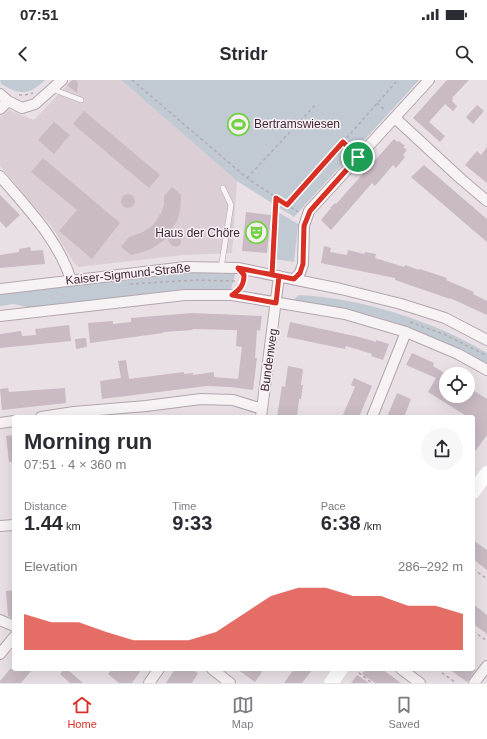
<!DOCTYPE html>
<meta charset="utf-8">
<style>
body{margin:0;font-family:Arial,sans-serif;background:#f7f7f7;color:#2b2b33;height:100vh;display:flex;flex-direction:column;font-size:15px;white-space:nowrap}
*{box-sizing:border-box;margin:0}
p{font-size:13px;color:#7c7c81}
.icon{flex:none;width:22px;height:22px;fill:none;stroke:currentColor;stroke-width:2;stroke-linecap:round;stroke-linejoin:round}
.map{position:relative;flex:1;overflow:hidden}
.details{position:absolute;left:12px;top:335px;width:463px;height:256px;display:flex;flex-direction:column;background:#fff;border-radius:4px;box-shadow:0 4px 16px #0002}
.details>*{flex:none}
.tools{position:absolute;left:439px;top:287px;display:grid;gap:8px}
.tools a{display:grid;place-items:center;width:36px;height:36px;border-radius:50%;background:#fff;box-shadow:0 4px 16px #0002;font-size:20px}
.pin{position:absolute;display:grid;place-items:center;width:34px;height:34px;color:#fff;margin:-17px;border:2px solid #fff;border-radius:50%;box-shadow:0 1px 4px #0007}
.round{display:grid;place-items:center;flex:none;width:42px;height:42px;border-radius:21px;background:#f7f7f7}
.overview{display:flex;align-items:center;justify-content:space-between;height:68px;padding:0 12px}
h1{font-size:22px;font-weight:700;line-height:30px}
.stats{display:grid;grid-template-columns:repeat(3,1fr);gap:6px;height:68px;padding:4px 12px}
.stats div{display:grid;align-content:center}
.stats b{font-size:20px;font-weight:700}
.stats small{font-size:11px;font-weight:400}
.stats p{font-size:11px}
.chart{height:112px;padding:8px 12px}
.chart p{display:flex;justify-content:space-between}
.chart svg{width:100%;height:72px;margin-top:4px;fill:#d93025;opacity:.7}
.status{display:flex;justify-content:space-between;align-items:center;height:28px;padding:0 20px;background:#fff;direction:ltr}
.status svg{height:11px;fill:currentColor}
header{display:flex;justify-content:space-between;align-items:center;height:52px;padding:0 12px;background:#fff;font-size:18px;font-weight:700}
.menu{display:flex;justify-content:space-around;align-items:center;height:56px;border-top:1px solid #e1e1e2;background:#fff;font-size:11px;color:#7c7c81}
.menu a{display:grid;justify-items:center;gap:2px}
.menu .active{color:#d93025}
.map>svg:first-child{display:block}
</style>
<div class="status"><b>07:51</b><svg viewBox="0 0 49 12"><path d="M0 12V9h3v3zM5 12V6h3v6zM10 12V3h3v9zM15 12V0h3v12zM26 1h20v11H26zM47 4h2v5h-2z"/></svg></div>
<header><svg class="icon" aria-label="back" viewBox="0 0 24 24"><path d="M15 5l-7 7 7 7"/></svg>Stridr<svg class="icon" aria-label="search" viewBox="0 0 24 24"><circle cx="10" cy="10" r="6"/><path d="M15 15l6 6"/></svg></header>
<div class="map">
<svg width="487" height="603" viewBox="0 0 487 603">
<rect width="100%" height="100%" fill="#e9e0e5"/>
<path fill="#dbced5" d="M 72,0 L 121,0 L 237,101 L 232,173 L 183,175 L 79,187 L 74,183 L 52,147 L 0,86 L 0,37 L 9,30 L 34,40 Z"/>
<path fill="#c1c9d3" d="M 0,0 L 45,0 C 28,16 20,15 1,4 Z
M 121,0 L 419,0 L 294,137 L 237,101 Z
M 276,131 L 298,144 L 294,182 L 274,179 Z
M 187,192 L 235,194 L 231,209 L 185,209 L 30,228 L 14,224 L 0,226 L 0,214 Z
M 299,215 C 361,218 434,241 487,273 L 487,285 C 444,259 397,241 348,230 C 330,226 310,225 291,222 Z"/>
<path fill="#c9bac3" d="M 72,0 L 76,0 L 78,4 L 77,13 L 67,5 Z
M 447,0 L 469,0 L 452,18 L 453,19 L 452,21 L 457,26 L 453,31 L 445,24 L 429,42 L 445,56 L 440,62 L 413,38 Z
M 477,25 L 484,31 L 473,44 L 466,37 Z
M 84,31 L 160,95 L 149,108 L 73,44 Z
M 54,42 L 70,55 L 54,74 L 38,60 Z
M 394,59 L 398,62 L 399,61 L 405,66 L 403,67 L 407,70 L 403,75 L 405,77 L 396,88 L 393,85 L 375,106 L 372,103 L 331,150 L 321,140 L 331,128 L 330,128 L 335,123 L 336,124 Z
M 487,67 L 487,103 L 465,85 L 477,71 L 481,75 Z
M 43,78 L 120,143 L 92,179 L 59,151 L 77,130 L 31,92 Z
M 424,85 L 487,139 L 487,162 L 411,97 Z
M 172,107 L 181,115 L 180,131 L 177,141 L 171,150 L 181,158 L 181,162 L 180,165 L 175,167 L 171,165 L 167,158 L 153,168 L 143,172 L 131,175 L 121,167 L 129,157 L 143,152 L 153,145 L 161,133 L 164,125 L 164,116 Z
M121 121a7 7 0 1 1 14 0a7 7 0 1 1-14 0Z
M 0,115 L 20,135 L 6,148 L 0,141 Z
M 246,132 L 271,135 L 267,173 L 242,171 Z
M 324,166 L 331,168 L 330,172 L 347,175 L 348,170 L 364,174 L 365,172 L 376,174 L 375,178 L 404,187 L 405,185 L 419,190 L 420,189 L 447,198 L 446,200 L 474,212 L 473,214 L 487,221 L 487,235 L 450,218 L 450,219 L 395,200 L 395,198 L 321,183 Z
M 30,167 L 31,171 L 43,170 L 45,184 L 0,188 L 0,175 L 19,172 L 19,169 Z
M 192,233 L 262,236 L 260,251 L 257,250 L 255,278 L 257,278 L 253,310 L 230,307 L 207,306 L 102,319 L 100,301 L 121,298 L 118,281 L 126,280 L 129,299 L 184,292 L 184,294 L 193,293 L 193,295 L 214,292 L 214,297 L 238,299 L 242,267 L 236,266 L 237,250 L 192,249 L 193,250 L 163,252 L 163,253 L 90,263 L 88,243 L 113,241 L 113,244 L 131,242 L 131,238 Z
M 290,242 L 359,257 L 376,262 L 376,260 L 389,264 L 383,280 L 371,276 L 372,274 L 346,266 L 345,269 L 287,257 Z
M 69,245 L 71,261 L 0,268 L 0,254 L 21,251 L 22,256 L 36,255 L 35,249 Z
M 86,258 L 87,267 L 76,269 L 75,259 Z
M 412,273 L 434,283 L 433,286 L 446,294 L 446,316 L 468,316 L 468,307 L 487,319 L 487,355 L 473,374 L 473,337 L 468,337 L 428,312 L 436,298 L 406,285 Z
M 288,286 L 303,289 L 301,305 L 303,305 L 301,319 L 299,319 L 297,337 L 277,337 L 282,306 L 285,307 Z
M 354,298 L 372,306 L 359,337 L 342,337 L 355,307 L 351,305 Z
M 8,308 L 9,312 L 65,308 L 66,323 L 2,330 L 0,309 Z
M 397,313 L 411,319 L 404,337 L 387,337 Z
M 14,355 L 14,382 L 9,382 L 6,356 Z
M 473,460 L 487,470 L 487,490 L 473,479 Z
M 14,510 L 14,539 L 8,536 L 6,511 Z
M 473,524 L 487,535 L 487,554 L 473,544 Z
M 10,589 L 33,589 L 21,603 L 0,603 L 0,601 Z
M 64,589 L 67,589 L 83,603 L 70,603 L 60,594 Z
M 112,589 L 142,589 L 132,603 L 119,603 L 108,594 Z
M 175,589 L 192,589 L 198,593 L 192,603 L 166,603 Z
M 237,589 L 264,589 L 255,602 Z
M 294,589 L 313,589 L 302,603 L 284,603 Z
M 366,589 L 382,589 L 401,603 L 375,603 L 362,594 Z
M 449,589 L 476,589 L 467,602 Z
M 357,595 L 369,603 L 351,603 Z"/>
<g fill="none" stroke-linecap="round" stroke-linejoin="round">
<defs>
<path id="lane" d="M 52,9 L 81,20
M 221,188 L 231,125 L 223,108
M 233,215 C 241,210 244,205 244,195 L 239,189"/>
<path id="street" d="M 0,14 L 8,21 L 22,28 L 35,24 L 62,0
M 0,29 L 8,21
M 395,38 L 461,99 L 487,121
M 0,96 C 27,128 58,159 71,200
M 294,199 L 300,193 L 303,184 L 304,146 L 309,131 L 429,0
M 0,209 L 186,187 L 238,188 L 341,209 L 401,224 L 445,238 L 487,260
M 0,236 L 185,215 L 232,215 L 345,234 L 406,252 L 458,274 L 487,290
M 41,337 L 74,332 L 146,326 L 201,319 L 233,320 L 262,329
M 261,337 L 279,196
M 372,337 L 406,252
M 0,343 L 14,341
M 0,446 L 14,445
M 0,540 L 14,546
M 0,574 L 14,557
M 212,589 L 230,603
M 401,589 L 420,603
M 149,603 L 159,589
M 474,603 L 487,586"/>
</defs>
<use href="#lane" stroke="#b3a5ad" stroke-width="6"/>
<use href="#street" stroke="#b3a5ad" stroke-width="12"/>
<path stroke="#b5aab0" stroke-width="1.5" stroke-dasharray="3 3" stroke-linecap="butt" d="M 132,0 L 247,98 L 298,132
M 19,15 L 25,15 L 33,13
M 377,23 L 386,31
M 343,62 L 352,71
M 247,98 L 316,24
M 287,125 L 398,0
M 272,185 L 276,119
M 130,204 L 195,200 L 236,201
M 410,242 L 446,255 L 487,276
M 473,489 L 487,499
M 473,551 L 487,561
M 354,589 L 372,603
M 437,589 L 456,603"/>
<use href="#lane" stroke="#f7f3f5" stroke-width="5"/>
<use href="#street" stroke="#f7f3f5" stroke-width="10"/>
<path stroke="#fff" stroke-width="14" d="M 473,412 L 487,393
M 331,603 L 341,589"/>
</g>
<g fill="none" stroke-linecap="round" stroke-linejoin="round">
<defs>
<path id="route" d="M 358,77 L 310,131 L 304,146 L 303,184 L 300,193 L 294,199 C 275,195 257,192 238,188 L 244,195 C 244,205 240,210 232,215 L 276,223 L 279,196 L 272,195 L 276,118 L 287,125 L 343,62 L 358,77"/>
</defs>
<use href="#route" stroke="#fff" stroke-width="8"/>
<use href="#route" stroke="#d93025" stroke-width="5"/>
</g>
<defs>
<symbol id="stadium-ring" viewBox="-11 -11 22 22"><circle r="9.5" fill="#f7f0f4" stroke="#72d242" stroke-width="1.5"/><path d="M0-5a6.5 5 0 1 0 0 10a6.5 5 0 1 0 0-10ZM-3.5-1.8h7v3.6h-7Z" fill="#72d242"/></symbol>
<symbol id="theatre-ring" viewBox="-11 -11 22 22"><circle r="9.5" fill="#f7f0f4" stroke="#72d242" stroke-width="1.5"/><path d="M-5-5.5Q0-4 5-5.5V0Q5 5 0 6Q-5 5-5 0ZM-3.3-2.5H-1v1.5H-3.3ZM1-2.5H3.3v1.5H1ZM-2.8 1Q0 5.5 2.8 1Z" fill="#72d242"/></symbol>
</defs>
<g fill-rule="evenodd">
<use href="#stadium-ring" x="226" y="32" width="25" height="25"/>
<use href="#theatre-ring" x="244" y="140" width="25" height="25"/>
</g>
<g text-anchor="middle" stroke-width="3" stroke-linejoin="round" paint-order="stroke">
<g font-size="12" fill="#412836" stroke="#f7f0f4" text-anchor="start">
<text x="254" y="48">Bertramswiesen</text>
<text x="240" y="157" text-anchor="end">Haus der Chöre</text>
</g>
<g font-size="12" fill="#412836" stroke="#f7f0f4">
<text transform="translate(128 194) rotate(-6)" y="4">Kaiser-Sigmund-Straße</text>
<text transform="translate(269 280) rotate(-82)" y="4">Bundenweg</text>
</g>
</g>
</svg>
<div class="tools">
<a><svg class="icon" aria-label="locate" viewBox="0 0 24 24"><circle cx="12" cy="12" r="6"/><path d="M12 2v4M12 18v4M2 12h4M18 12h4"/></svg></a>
</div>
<div class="pin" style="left:358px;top:77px;background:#1e9e55"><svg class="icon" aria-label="arrive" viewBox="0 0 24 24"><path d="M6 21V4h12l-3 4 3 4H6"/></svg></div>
<section class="details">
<div class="overview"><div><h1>Morning run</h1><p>07:51 · 4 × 360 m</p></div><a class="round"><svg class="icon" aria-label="share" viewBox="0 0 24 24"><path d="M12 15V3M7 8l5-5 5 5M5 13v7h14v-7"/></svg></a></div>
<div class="stats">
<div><p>Distance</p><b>1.44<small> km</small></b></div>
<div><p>Time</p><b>9:33</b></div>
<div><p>Pace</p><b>6:38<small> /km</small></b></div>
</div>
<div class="chart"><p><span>Elevation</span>286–292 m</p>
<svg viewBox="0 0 160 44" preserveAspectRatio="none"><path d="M0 44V22L10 27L20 27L30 33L40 38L50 38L60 38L70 33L80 22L90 11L100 6L110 6L120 11L130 11L140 17L150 17L160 22V44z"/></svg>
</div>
</section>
</div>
<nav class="menu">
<a class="active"><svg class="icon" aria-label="home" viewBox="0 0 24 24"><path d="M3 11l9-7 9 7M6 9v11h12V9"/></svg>Home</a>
<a><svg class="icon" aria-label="map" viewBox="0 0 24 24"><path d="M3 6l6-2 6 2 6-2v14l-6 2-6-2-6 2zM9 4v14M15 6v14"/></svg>Map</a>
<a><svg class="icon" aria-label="saved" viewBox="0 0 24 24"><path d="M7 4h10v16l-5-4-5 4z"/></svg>Saved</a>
</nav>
